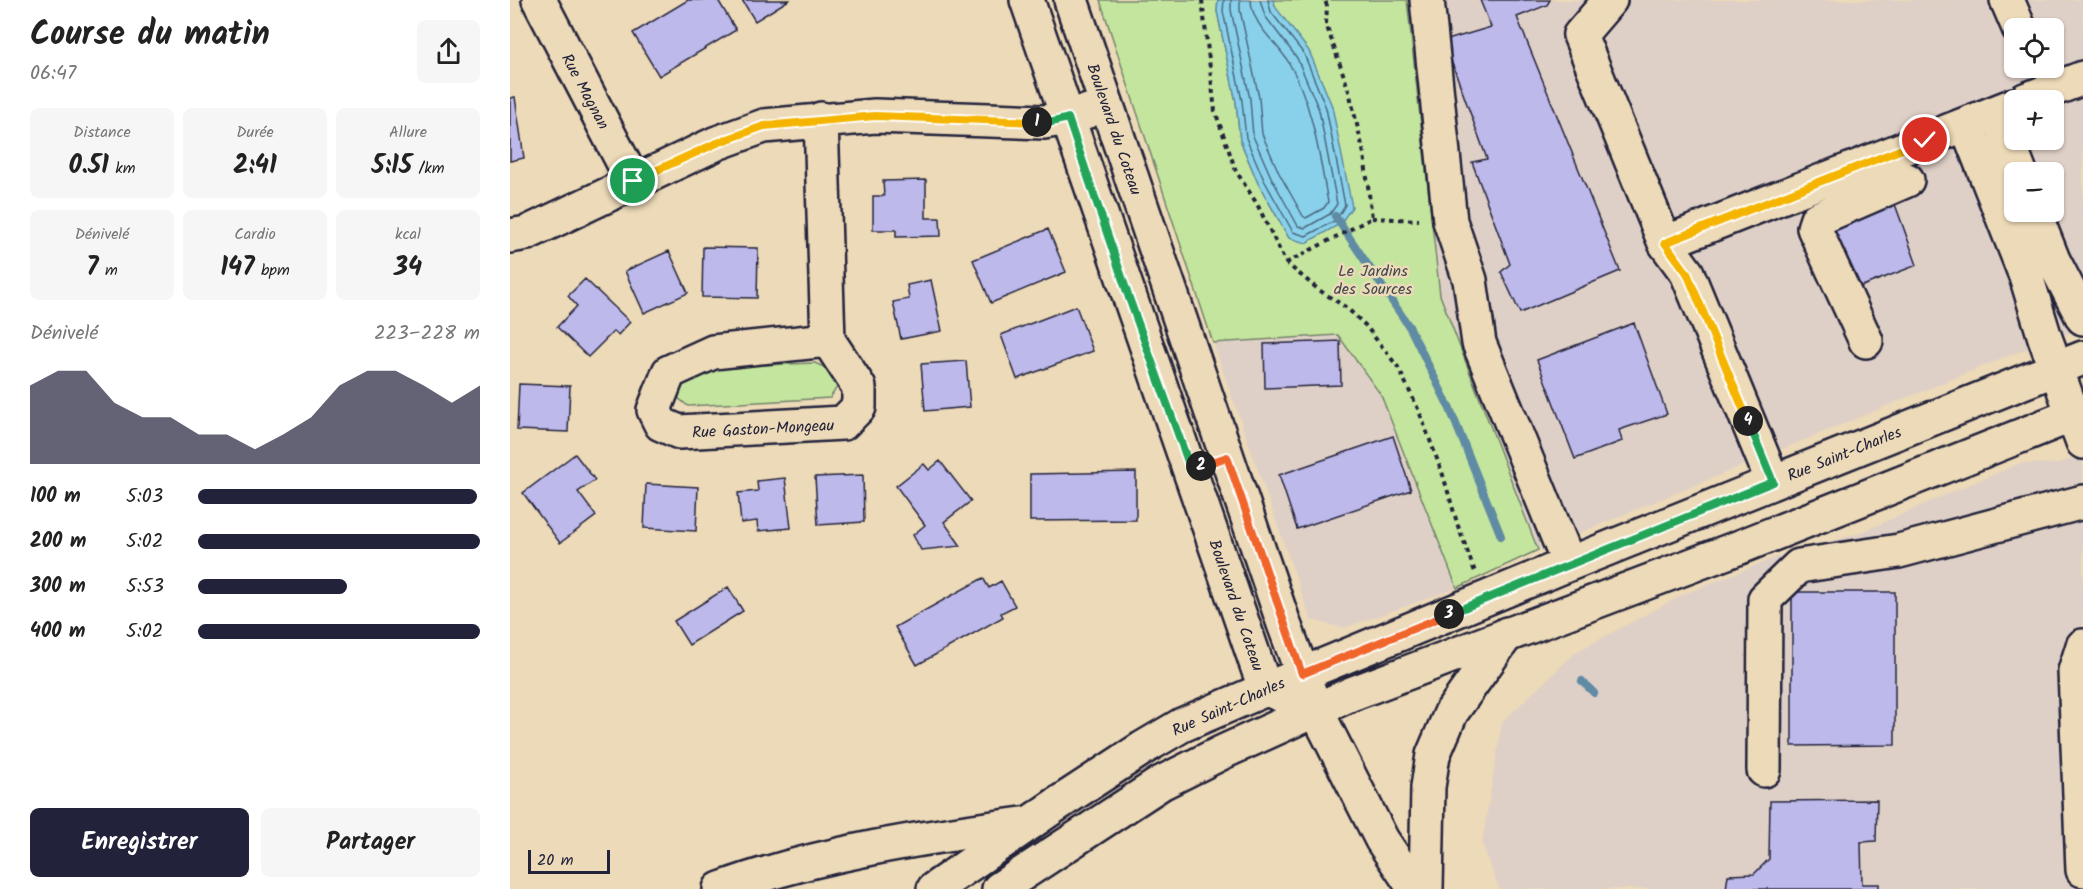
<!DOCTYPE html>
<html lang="fr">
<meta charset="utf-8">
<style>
body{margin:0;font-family:Kalam,sans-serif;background:#f6f6f6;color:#222;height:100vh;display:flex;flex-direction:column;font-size:22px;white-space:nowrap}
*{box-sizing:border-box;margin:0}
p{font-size:20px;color:#767676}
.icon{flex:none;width:33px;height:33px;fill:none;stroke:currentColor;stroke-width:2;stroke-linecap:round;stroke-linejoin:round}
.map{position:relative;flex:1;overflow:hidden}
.side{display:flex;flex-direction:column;background:#fff;width:510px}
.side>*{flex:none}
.buttons{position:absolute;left:1494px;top:18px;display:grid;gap:12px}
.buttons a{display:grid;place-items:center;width:60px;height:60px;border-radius:9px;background:#fff;box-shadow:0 2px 4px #0004;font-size:30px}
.scale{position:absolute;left:18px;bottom:15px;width:82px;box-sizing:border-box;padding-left:6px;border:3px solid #22223b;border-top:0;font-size:16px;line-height:21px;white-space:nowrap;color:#22223b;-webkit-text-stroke:4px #eddab8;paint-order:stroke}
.pin{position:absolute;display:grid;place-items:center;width:51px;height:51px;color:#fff;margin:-26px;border:3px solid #fff;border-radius:50%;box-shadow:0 2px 6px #0007}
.km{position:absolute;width:30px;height:30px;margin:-15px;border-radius:50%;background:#222;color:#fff;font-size:16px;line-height:30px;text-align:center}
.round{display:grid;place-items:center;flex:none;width:63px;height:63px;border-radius:9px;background:#f6f6f6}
.summary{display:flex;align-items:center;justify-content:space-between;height:102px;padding:0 30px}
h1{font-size:33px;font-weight:700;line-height:45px}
.stats{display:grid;grid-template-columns:repeat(3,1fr);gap:9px;height:102px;padding:6px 30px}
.stats div{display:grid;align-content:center;border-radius:9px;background:#f6f6f6;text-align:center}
.stats b{font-size:26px;font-weight:700}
.stats small{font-size:16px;font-weight:400}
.stats p{font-size:16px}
.chart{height:168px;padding:12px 30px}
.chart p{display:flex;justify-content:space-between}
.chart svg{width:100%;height:108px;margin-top:6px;fill:#22223b;opacity:.7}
.primary-button{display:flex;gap:12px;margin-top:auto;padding:12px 30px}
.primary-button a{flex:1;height:69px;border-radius:9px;background:#22223b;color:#fff;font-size:24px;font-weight:700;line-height:69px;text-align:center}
.primary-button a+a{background:#f6f6f6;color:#222}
ul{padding:0 30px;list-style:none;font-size:20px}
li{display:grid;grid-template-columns:96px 72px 1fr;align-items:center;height:45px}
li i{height:15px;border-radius:8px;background:#22223b}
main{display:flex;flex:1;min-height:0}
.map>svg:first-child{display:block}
</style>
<main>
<section class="side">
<div class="summary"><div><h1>Course du matin</h1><p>06:47</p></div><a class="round"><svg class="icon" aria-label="share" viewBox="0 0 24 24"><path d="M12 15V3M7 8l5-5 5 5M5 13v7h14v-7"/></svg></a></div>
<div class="stats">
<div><p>Distance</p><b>0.51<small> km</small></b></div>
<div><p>Durée</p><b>2:41</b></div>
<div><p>Allure</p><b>5:15<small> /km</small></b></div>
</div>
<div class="stats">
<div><p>Dénivelé</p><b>7<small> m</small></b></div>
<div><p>Cardio</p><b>147<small> bpm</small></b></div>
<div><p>kcal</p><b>34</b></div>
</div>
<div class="chart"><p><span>Dénivelé</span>223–228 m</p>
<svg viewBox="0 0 160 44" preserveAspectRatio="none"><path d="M0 44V12L10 6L20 6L30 19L40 25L50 25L60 32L70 32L80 38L90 32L100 25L110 12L120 6L130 6L140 12L150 19L160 12V44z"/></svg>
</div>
<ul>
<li><b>100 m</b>5:03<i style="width:99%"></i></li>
<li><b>200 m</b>5:02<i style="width:100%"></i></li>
<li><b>300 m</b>5:53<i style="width:53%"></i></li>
<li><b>400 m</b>5:02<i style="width:100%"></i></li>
</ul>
<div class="primary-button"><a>Enregistrer</a><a>Partager</a></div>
</section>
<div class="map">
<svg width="1573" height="889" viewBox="0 0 1573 889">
<rect width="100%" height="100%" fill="#eddab8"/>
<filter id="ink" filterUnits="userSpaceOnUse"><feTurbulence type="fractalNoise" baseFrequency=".0167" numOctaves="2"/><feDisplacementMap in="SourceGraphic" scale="12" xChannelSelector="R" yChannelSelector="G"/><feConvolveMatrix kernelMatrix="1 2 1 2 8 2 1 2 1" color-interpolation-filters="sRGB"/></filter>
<g filter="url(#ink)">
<path fill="#dfd0c7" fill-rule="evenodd" d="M 897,0 L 1573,0 L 1573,328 L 1498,356 L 1028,550 L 930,295 ZM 1504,28 L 1544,28 L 1544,68 L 1504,68 ZM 1504,100 L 1544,100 L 1544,140 L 1504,140 ZM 1504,172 L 1544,172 L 1544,212 L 1504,212 Z
M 828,335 L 871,395 L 947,588 L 834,628 L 801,620 L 703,343 Z
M 1573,454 L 1573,889 L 989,889 L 972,843 L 992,722 L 1066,652 L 1174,594 L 1266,557 L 1350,533 L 1439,493 L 1511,463 L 1547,464 Z"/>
<path fill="#c4e59d" stroke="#73846c" stroke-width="1.5" d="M 590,0 L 708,0 L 707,11 L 726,102 L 730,140 L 748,183 L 779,238 L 766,8 L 763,0 L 897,0 L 930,295 L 1028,550 L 947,588 L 871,395 L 828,335 L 703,343 Z
M 305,363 L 323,371 L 329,384 L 320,398 L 178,406 L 162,393 L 190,374 L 221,366 Z"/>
<path fill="#89d1ea" stroke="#608ba4" stroke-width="1.5" d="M 708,0 L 763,0 L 766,8 L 799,51 L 822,106 L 842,207 L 830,224 L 796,243 L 779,238 L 748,183 L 730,140 L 726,102 L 707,11 Z"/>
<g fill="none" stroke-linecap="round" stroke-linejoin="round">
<path stroke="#4b6881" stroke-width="1.5" d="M 714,0 L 713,11 L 732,101 L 736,138 L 754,180 L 783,232 L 796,236 L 826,220 L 835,205 L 816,108 L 794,54 L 761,12 L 758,0
M 721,0 L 721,10 L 740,99 L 743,136 L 761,177 L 788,226 L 795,228 L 820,214 L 827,204 L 809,110 L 787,58 L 755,16 L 750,0
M 730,0 L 730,10 L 749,98 L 752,134 L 769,173 L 793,216 L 796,218 L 814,208 L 818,202 C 809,155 803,105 779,63 C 767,42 742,26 741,0"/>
<path stroke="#608ba4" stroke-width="8" d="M 825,216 L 900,328 L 940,409 L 991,536
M 1072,681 L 1084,693"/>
</g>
<path fill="#bdb9ea" stroke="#22223b" stroke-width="1.5" d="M 178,0 L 208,0 L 226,30 L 149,76 L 123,33 Z
M 232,0 L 279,0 L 245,21 Z
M 970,0 L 1040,0 L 1037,5 L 1007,17 L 1110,271 L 1010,313 L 991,272 L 1000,264 L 962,162 L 977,159 L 934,41 L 981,27 Z
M 5,97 L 14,158 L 0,161 L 0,98 Z
M 416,180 L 416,218 L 430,218 L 431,236 L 386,237 L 386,230 L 363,230 L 363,196 L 374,196 L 373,181 Z
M 1382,196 L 1407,265 L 1342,290 L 1317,220 Z
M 538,229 L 556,272 L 481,303 L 463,260 Z
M 193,247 L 248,248 L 247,298 L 192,297 Z
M 159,251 L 178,293 L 134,313 L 115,271 Z
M 75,279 L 120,322 L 108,335 L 104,331 L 78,357 L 47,327 L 67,306 L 58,296 Z
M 421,280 L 432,331 L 391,339 L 383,302 L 399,299 L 397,285 Z
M 566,306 L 583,351 L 507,379 L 491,335 Z
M 1124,323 L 1157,414 L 1109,430 L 1112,441 L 1065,459 L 1027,360 Z
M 830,341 L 831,385 L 755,388 L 754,344 Z
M 456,361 L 460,407 L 415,411 L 411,364 Z
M 9,384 L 60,386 L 58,432 L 7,430 Z
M 883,436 L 901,490 L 787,529 L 769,475 Z
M 65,454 L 85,480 L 68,492 L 86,516 L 50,543 L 13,493 Z
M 430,461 L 461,501 L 434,522 L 451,546 L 411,550 L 403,535 L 415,525 L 386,486 L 414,464 L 419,470 Z
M 626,472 L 626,520 L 520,521 L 520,474 Z
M 353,475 L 354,522 L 308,525 L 305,477 Z
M 275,478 L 281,528 L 248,531 L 247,521 L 231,523 L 228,493 L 248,491 L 247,481 Z
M 136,484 L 188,487 L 186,531 L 134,528 Z
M 473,578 L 479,588 L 491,581 L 505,606 L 491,613 L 493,617 L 407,665 L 385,627 Z
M 218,587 L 233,611 L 179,645 L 164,621 Z
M 1282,592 L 1385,592 L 1385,745 L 1282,746 Z
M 1367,800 L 1366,841 L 1351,842 L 1352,884 L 1369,884 L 1369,889 L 1216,889 L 1218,875 L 1244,874 L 1259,859 L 1260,801 Z"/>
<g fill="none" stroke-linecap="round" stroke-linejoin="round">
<defs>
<path id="minor" d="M 29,0 L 123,181
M 517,0 L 749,671 L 756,689 L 777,697
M 561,0 L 774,624 L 800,694
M 917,0 L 940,221 L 960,280 L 969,343 L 1059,564
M 1100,0 L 1070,35 L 1155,243 L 1177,273 L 1263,482
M 1497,0 L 1509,28
M 1515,100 L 1573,78
M 1487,112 L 1510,172
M 311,119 L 318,340 L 349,387 L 349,407 L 333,423 L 169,432 L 151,424 L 144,410 L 159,372 L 203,352 L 318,340
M 1456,124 L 1516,276 L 1535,338 L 1573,442
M 1524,212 L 1543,260 L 1573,318
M 0,236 L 17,233 L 207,143 L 254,126 L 365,116 L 534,122 L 558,118 L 578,111
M 1155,243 L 1504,105
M 1356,341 L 1304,228 L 1307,219 L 1397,180
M 1573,646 L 1565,671 L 1573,870
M 1254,770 L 1255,599 L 1289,566 L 1389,551 L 1573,502
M 424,889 L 546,805 L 633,748 L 672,725 L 756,689 L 1059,564 L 1573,358
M 489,889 L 651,783 L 713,752 L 841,694 L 1230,547 L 1573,411"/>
<path id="highway" d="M 806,710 L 872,840 L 905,889
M 210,889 C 309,853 416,837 520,823
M 916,889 L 918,787 L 923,755 L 941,713 L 997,634"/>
</defs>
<use href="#minor" stroke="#22223b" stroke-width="38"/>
<use href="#highway" stroke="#22223b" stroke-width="38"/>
<path stroke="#22223b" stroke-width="4" stroke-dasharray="4.5 4.5" stroke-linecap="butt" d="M 692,0 L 705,111 L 726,171 L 747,204 L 776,263 L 809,290 L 837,308 L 855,325 L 888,367 L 909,411 L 933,475 L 948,526 L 965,572
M 862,218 L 909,220
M 776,263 L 862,218 L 854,154 L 839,91 L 816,24 L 817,6 L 815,0"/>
<use href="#minor" stroke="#eddab8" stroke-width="33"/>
<use href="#highway" stroke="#eddab8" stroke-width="33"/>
</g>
</g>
<g fill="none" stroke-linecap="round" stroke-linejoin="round" filter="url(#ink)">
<defs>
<path id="split-1" d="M 123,181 L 207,143 L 254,126 L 365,116 L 527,122"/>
<path id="split-2" d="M 527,122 L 543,122 L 558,118 L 619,298 L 681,470 L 691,466"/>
<path id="split-3" d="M 691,466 L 717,457 L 792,674 L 939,614"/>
<path id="split-4" d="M 939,614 L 1263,482 L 1238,421"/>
<path id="split-5" d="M 1238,421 L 1177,273 L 1155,243 L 1415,140"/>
</defs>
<use href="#split-1" stroke="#fff" stroke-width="12"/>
<use href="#split-2" stroke="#fff" stroke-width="12"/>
<use href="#split-3" stroke="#fff" stroke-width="12"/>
<use href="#split-4" stroke="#fff" stroke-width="12"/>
<use href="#split-5" stroke="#fff" stroke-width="12"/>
<use href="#split-1" stroke="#f5b400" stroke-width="8"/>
<use href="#split-2" stroke="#22a559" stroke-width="8"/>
<use href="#split-3" stroke="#f0652b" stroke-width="8"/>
<use href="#split-4" stroke="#22a559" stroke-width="8"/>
<use href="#split-5" stroke="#f5b400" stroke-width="8"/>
</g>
<g text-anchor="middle" stroke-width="5" stroke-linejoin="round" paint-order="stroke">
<g font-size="16" fill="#22223b" stroke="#eddab8">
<text transform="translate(76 91) rotate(62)" y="6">Rue Magnan</text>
<text transform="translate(605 129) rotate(71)" y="6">Boulevard du Coteau</text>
<text transform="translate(253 428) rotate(-3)" y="6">Rue Gaston-Mongeau</text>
<text transform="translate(1334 453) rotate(-22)" y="6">Rue Saint-Charles</text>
<text transform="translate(727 605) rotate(71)" y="6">Boulevard du Coteau</text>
<text transform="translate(718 706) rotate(-24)" y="6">Rue Saint-Charles</text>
</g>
<g font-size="16" fill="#42494f" stroke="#eddab8">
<text x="863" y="276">Le Jardins<tspan x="863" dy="18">des Sources</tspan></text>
</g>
</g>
</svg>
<div class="buttons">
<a><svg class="icon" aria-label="locate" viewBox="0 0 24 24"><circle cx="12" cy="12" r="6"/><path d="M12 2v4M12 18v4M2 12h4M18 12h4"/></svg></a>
<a>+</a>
<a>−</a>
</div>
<div class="scale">20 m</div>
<div class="pin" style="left:123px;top:181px;background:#1e9e55"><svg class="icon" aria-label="arrive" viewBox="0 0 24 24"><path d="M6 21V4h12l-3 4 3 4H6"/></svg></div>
<div class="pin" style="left:1415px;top:140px;background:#d93025"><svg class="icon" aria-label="check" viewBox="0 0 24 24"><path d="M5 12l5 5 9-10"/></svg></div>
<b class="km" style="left:527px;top:122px">1</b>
<b class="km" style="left:691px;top:466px">2</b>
<b class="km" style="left:939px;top:614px">3</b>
<b class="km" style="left:1238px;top:421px">4</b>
</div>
</main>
